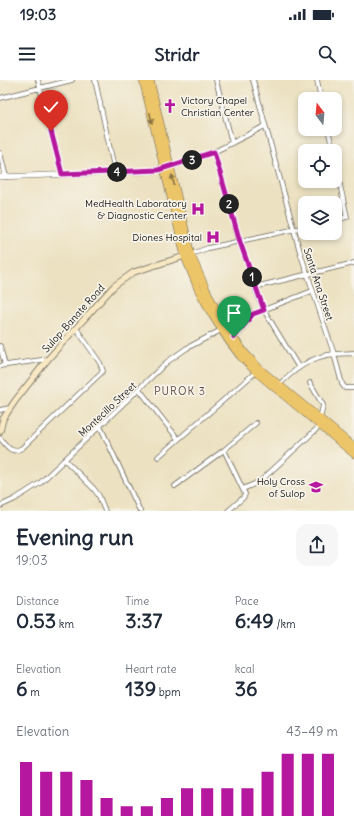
<!DOCTYPE html>
<meta charset="utf-8">
<style>
body{margin:0;font-family:Delius,sans-serif;background:#f6f6f7;color:#1f2937;height:100vh;display:flex;flex-direction:column;font-size:15px;white-space:nowrap}
*{box-sizing:border-box;margin:0}
p{font-size:13px;color:#747a83}
.icon{flex:none;width:22px;height:22px;fill:none;stroke:currentColor;stroke-width:2;stroke-linecap:round;stroke-linejoin:round}
.map{position:relative;height:431px;overflow:hidden}
.sheet{display:flex;flex-direction:column;background:#fff;flex:1}
.sheet>*{flex:none}
.needle{width:26px;rotate:344deg}
.fabs{position:absolute;left:298px;top:12px;display:grid;gap:8px}
.fabs a{display:grid;place-items:center;width:44px;height:44px;border-radius:8px;background:#fff;box-shadow:0 2px 6px #0003;font-size:20px}
.pin{position:absolute;display:grid;place-items:center;width:34px;height:34px;color:#fff;margin:-41px -17px;border-radius:50% 50% 50% 0;rotate:-45deg;box-shadow:0 0 4px #0007}
.pin .icon{rotate:45deg}
.km{position:absolute;width:20px;height:20px;margin:-10px;border-radius:50%;background:#222;color:#fff;font-size:11px;line-height:20px;text-align:center}
.round{display:grid;place-items:center;flex:none;width:42px;height:42px;border-radius:12px;background:#f6f6f7}
.headline{display:flex;align-items:center;justify-content:space-between;height:68px;padding:0 16px}
h1{font-size:22px;font-weight:800;line-height:30px}
.metrics{display:grid;grid-template-columns:repeat(3,1fr);gap:6px;height:68px;padding:4px 16px}
.metrics div{display:grid;align-content:center}
.metrics b{font-size:20px;font-weight:800}
.metrics small{font-size:11px;font-weight:400}
.metrics p{font-size:11px}
.chart{height:112px;padding:8px 16px}
.chart p{display:flex;justify-content:space-between}
.chart svg{width:100%;height:72px;margin-top:4px;stroke:#b5179e;stroke-width:6}
.status{display:flex;justify-content:space-between;align-items:center;height:28px;padding:0 20px;background:#fff;direction:ltr}
.status svg{height:11px;fill:currentColor}
header{display:flex;justify-content:space-between;align-items:center;height:52px;padding:0 16px;background:#fff;font-size:18px;font-weight:800}
.map>svg:first-child{display:block}
</style>
<div class="status"><b>19:03</b><svg viewBox="0 0 49 12"><path d="M0 12V9h3v3zM5 12V6h3v6zM10 12V3h3v9zM15 12V0h3v12zM26 1h20v11H26zM47 4h2v5h-2z"/></svg></div>
<header><svg class="icon" aria-label="menu" viewBox="0 0 24 24"><path d="M4 6h16M4 12h16M4 18h16"/></svg>Stridr<svg class="icon" aria-label="search" viewBox="0 0 24 24"><circle cx="10" cy="10" r="6"/><path d="M15 15l6 6"/></svg></header>
<div class="map">
<svg width="354" height="431" viewBox="0 0 354 431">
<rect width="100%" height="100%" fill="#f7f3e8"/>
<filter id="ink" filterUnits="userSpaceOnUse"><feTurbulence type="fractalNoise" baseFrequency=".025" numOctaves="2"/><feDisplacementMap in="SourceGraphic" scale="8" xChannelSelector="R" yChannelSelector="G"/><feConvolveMatrix kernelMatrix="1 2 1 2 8 2 1 2 1" color-interpolation-filters="sRGB"/></filter>
<filter id="wash" filterUnits="userSpaceOnUse"><feTurbulence type="fractalNoise" baseFrequency=".012" numOctaves="4" result="noise"/><feDisplacementMap in="SourceGraphic" scale="16" xChannelSelector="R" yChannelSelector="G"/><feGaussianBlur stdDeviation="0.9" result="paint"/><feColorMatrix in="noise" values="0 0 0 0 0 0 0 0 0 0 0 0 0 0 0 0 0 1.4 0 .05"/><feComposite in="paint" operator="in"/></filter>
<g filter="url(#wash)">
<rect width="100%" height="100%" fill="#ece1c1"/>
</g>
<g filter="url(#ink)">
<g fill="none" stroke-linecap="round" stroke-linejoin="round">
<defs>
<path id="minor" d="M 38,0 L 62,94
M 95,0 L 115,92
M 216,0 L 232,63
M 253,0 L 300,172 L 334,274 L 342,304 L 345,308 L 354,308
M 317,0 L 321,19
M 0,18 L 72,0
M 328,49 L 333,71
M 214,72 L 240,162 L 259,219 L 265,232 L 299,288
M 0,73 L 6,97
M 335,82 L 347,137 L 335,140
M 170,87 L 214,72 L 265,46
M 191,174 L 208,168 L 305,147
M 255,207 L 354,183
M 222,239 L 253,234 L 312,211
M 233,257 L 252,235
M 0,266 L 5,285
M 0,286 L 48,279
M 310,303 L 323,325 L 320,339
M 278,306 C 292,291 313,275 335,274 C 341,273 348,274 354,273
M 139,309 L 178,359
M 0,330 L 10,328
M 100,346 L 140,431
M 0,358 C 7,366 11,375 22,368 L 103,291 L 100,283 L 76,248
M 224,370 L 245,414 L 244,417 L 228,431
M 158,377 L 257,291
M 65,380 L 94,409 L 99,416 L 105,431
M 175,406 L 224,370 L 256,343
M 243,409 L 261,401 L 267,395 L 321,345
M 0,426 L 15,419 L 40,403 L 167,282 L 187,268 L 223,249"/>
<path id="tertiary" d="M 0,97 L 151,91 L 167,88"/>
<path id="secondary" d="M 0,351 L 3,339 L 15,321 L 48,279 L 114,206 L 134,192 L 188,175"/>
<path id="trunk" d="M 143,0 L 185,177 L 198,209 L 211,233 L 228,260 L 240,276 L 256,292 L 354,374
M 150,0 L 191,175 L 205,207 L 217,231 L 233,257 L 245,273 L 260,289 L 354,367"/>
</defs>
<use href="#minor" stroke="#656156" stroke-width="5.5"/>
<use href="#tertiary" stroke="#656156" stroke-width="6"/>
<use href="#secondary" stroke="#656156" stroke-width="7"/>
<use href="#trunk" stroke="#656156" stroke-width="8"/>
<use href="#minor" stroke="#fff" stroke-width="4"/>
<use href="#tertiary" stroke="#fff" stroke-width="5"/>
<use href="#secondary" stroke="#f8e8c3" stroke-width="5.5"/>
<use href="#trunk" stroke="#edc569" stroke-width="7"/>
</g>
<defs><path id="oneway-solid" d="M-6-.8H1V-3.2L6.5 0L1 3.2V.8H-6Z"/></defs>
<g fill="#847042">
<use href="#oneway-solid" transform="translate(151 38) rotate(77)"/>
<use href="#oneway-solid" transform="translate(173 100) rotate(-103)"/>
</g>
</g>
<g fill="none" stroke-linecap="round" stroke-linejoin="round" filter="url(#ink)">
<defs>
<path id="route" d="M 51,51 L 62,94 L 158,90 L 214,72 L 240,162 L 264,230 L 253,234 L 234,257"/>
</defs>
<use href="#route" stroke="#fff" stroke-width="8"/>
<use href="#route" stroke="#b5179e" stroke-width="5"/>
</g>
<defs>
<symbol id="church-bare" viewBox="-9 -9 18 18"><path d="M-1.2-6h2.4v3.5h3.3v2.4h-3.3V6h-2.4V-.1h-3.3v-2.4h3.3Z" fill="#b5179e" stroke="#f7f3e8" stroke-width="2.5" paint-order="stroke"/></symbol>
<symbol id="hospital-bare" viewBox="-9 -9 18 18"><path d="M-5-5h3v3.5h4V-5h3V5h-3V1.5h-4V5h-3Z" fill="#b5179e" stroke="#f7f3e8" stroke-width="2.5" paint-order="stroke"/></symbol>
<symbol id="university-bare" viewBox="-9 -9 18 18"><path d="M0-5L7-2L0 1L-7-2ZM-4 1L0 2.5L4 1V4Q0 6-4 4Z" fill="#b5179e" stroke="#f7f3e8" stroke-width="2.5" paint-order="stroke"/></symbol>
</defs>
<g fill-rule="evenodd">
<use href="#church-bare" x="160" y="16" width="20" height="20"/>
<use href="#hospital-bare" x="188" y="119" width="20" height="20"/>
<use href="#hospital-bare" x="203" y="147" width="20" height="20"/>
<use href="#university-bare" x="306" y="397" width="20" height="20"/>
</g>
<g text-anchor="middle" stroke-width="3.5" stroke-linejoin="round" paint-order="stroke">
<g font-size="10" fill="#1c1c1c" stroke="#f7f3e8" text-anchor="end">
<text x="181" y="24" text-anchor="start">Victory Chapel<tspan x="181" dy="12">Christian Center</tspan></text>
<text x="187" y="127">MedHealth Laboratory<tspan x="187" dy="12">&amp; Diagnostic Center</tspan></text>
<text x="202" y="161">Diones Hospital</text>
<text x="305" y="405">Holy Cross<tspan x="305" dy="12">of Sulop</tspan></text>
</g>
<g font-size="10" fill="#1c1c1c" stroke="#f7f3e8">
<text transform="translate(319 204) rotate(72)" y="4">Santa Ana Street</text>
<text transform="translate(73 238) rotate(-48)" y="4">Sulop-Banate Road</text>
<text transform="translate(107 329) rotate(-43)" y="4">Montecillo Street</text>
</g>
<g font-size="11" letter-spacing="1" fill="#624a48" stroke="#f7f3e8">
<text x="180" y="315">PUROK 3</text>
</g>
</g>
</svg>
<div class="fabs">
<a><svg class="needle" viewBox="-14 -14 28 28"><path d="M0-13l5 13h-10z" fill="#e53935"/><path d="M0 13l5-13h-10z" fill="#747a83"/></svg></a>
<a><svg class="icon" aria-label="locate" viewBox="0 0 24 24"><circle cx="12" cy="12" r="6"/><path d="M12 2v4M12 18v4M2 12h4M18 12h4"/></svg></a>
<a><svg class="icon" aria-label="layers" viewBox="0 0 24 24"><path d="M12 4l9 5-9 5-9-5zM3 14l9 5 9-5"/></svg></a>
</div>
<div class="pin" style="left:234px;top:257px;background:#1e9e55"><svg class="icon" aria-label="arrive" viewBox="0 0 24 24"><path d="M6 21V4h12l-3 4 3 4H6"/></svg></div>
<div class="pin" style="left:51px;top:51px;background:#d93025"><svg class="icon" aria-label="check" viewBox="0 0 24 24"><path d="M5 12l5 5 9-10"/></svg></div>
<b class="km" style="left:252px;top:197px">1</b>
<b class="km" style="left:229px;top:124px">2</b>
<b class="km" style="left:192px;top:80px">3</b>
<b class="km" style="left:117px;top:92px">4</b>
</div>
<section class="sheet">
<div class="headline"><div><h1>Evening run</h1><p>19:03</p></div><a class="round"><svg class="icon" aria-label="share" viewBox="0 0 24 24"><path d="M12 15V3M7 8l5-5 5 5M5 13v7h14v-7"/></svg></a></div>
<div class="metrics">
<div><p>Distance</p><b>0.53<small> km</small></b></div>
<div><p>Time</p><b>3:37</b></div>
<div><p>Pace</p><b>6:49<small> /km</small></b></div>
</div>
<div class="metrics">
<div><p>Elevation</p><b>6<small> m</small></b></div>
<div><p>Heart rate</p><b>139<small> bpm</small></b></div>
<div><p>kcal</p><b>36</b></div>
</div>
<div class="chart"><p><span>Elevation</span>43–49 m</p>
<svg viewBox="0 0 160 44" preserveAspectRatio="none"><path d="M5 44V11M15 44V17M25 44V17M35 44V22M45 44V33M55 44V38M65 44V38M75 44V33M85 44V27M95 44V27M105 44V27M115 44V27M125 44V17M135 44V6M145 44V6M155 44V6"/></svg>
</div>
</section>
